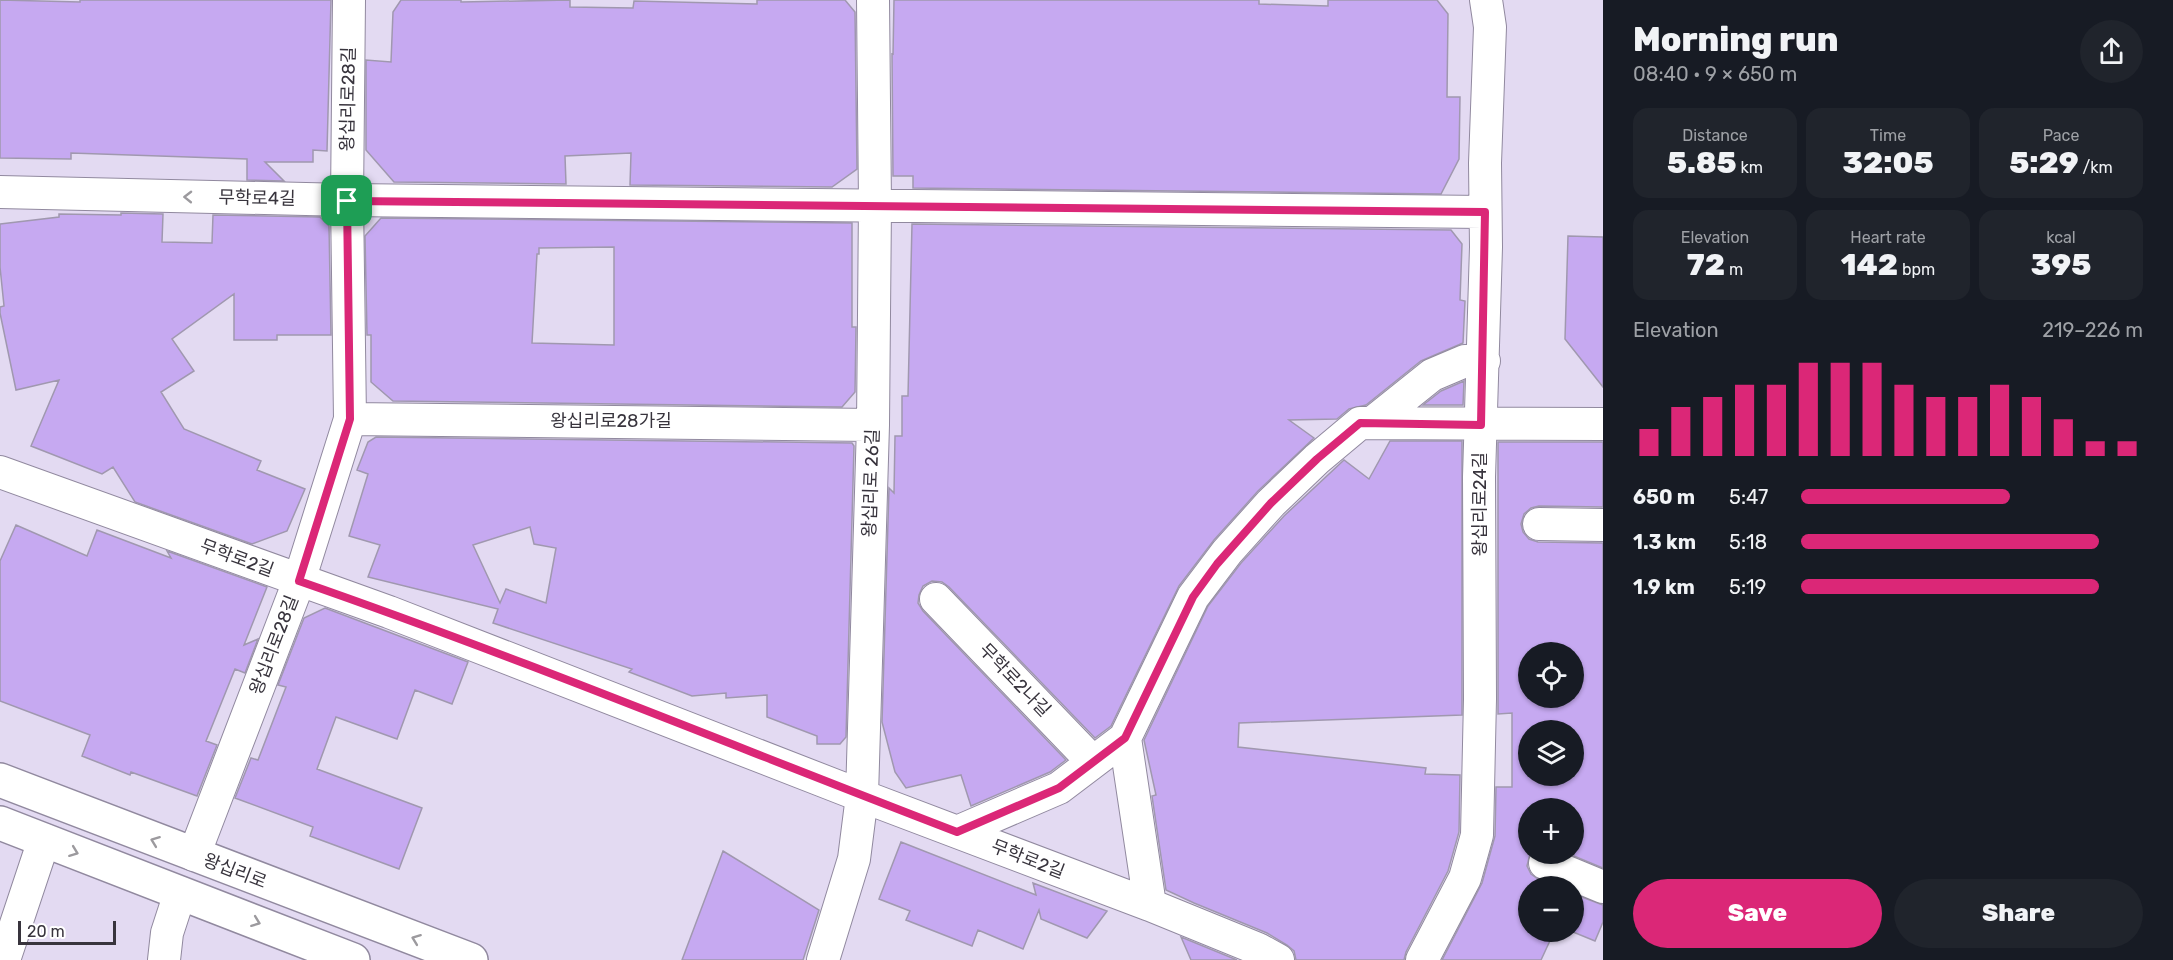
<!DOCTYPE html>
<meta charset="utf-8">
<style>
body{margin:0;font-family:Rubik,"Noto Sans KR",sans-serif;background:#20242c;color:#f1f3f6;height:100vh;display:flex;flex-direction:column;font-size:22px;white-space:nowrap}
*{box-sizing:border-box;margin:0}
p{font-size:20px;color:#9ea1a6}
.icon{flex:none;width:33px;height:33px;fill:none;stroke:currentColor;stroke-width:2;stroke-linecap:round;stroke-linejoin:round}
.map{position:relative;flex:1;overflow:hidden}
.drawer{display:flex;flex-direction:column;background:#171b24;width:570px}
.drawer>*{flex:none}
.buttons{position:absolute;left:1518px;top:642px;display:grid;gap:12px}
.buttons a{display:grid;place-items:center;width:66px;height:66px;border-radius:50%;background:#171b24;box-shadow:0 2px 4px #0004;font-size:30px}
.scale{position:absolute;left:18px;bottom:15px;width:98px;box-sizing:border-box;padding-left:6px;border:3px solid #38343d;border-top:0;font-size:16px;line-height:21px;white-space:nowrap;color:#38343d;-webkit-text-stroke:4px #fff;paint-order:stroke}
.pin{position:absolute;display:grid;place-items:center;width:51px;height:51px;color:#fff;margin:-26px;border-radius:12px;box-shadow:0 3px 9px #0006}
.round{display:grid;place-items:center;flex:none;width:63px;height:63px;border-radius:32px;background:#20242c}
.headline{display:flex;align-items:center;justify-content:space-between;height:102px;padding:0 30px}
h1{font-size:33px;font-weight:800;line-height:45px}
.stats{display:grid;grid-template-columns:repeat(3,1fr);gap:9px;height:102px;padding:6px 30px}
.stats div{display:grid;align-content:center;border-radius:15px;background:#20242c;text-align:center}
.stats b{font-size:30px;font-weight:800}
.stats small{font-size:16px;font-weight:400}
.stats p{font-size:16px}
.chart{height:168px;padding:12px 30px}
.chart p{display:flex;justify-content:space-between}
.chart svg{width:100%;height:108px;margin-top:6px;stroke:#db2777;stroke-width:6}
.primary-button{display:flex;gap:12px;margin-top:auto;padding:12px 30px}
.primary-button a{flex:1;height:69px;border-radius:36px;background:#db2777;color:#fff;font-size:24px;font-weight:800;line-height:69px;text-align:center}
.primary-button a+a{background:#20242c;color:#f1f3f6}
ul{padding:0 30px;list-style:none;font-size:20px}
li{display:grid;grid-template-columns:96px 72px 1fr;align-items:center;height:45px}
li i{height:15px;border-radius:8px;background:#db2777}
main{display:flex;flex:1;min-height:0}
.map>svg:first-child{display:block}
</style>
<main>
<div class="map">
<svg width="1603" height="960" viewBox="0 0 1603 960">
<rect width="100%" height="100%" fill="#e3daf2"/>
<path fill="#c6a9f1" stroke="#a098af" stroke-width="1.5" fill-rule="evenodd" d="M 0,0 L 80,2 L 80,0 L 331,0 L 327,151 L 313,150 L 313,162 L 265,162 L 284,181 L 247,180 L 247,159 L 71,153 L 71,159 L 0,158 Z
M 401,0 L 461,0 L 461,2 L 570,0 L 570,7 L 633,8 L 634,1 L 757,4 L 757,0 L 845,0 L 855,12 L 857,169 L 832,187 L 630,185 L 631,153 L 565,156 L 566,184 L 394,182 L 366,150 L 366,60 L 391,62 L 393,12 Z
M 894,0 L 1259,0 L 1259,4 L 1328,6 L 1328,0 L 1437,0 L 1448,14 L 1447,97 L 1460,97 L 1459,159 L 1441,194 L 913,188 L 913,176 L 893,176 L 892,53 L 893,55 Z
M 121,213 L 163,214 L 162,242 L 212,243 L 213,215 L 320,217 L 329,226 L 331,335 L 277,335 L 277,340 L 234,340 L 234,294 L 172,339 L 194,371 L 161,392 L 184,429 L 261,461 L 257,470 L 305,489 L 287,531 L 252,544 L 135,502 L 113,467 L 102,474 L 31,446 L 59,380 L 16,390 L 0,313 L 0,307 L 4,306 L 0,267 L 0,224 L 59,217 L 59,214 L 121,215 Z
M 381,218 L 852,223 L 852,327 L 856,327 L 855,392 L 842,407 L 393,401 L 371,382 L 371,335 L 367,335 L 365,236 ZM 614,247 L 614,345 L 532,343 L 537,254 L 539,254 L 539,248 Z
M 912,224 L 1451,230 L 1462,244 L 1460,300 L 1465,301 L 1463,343 L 1421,361 L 1366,405 L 1349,409 L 1337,419 L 1289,420 L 1314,438 L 1258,491 L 1214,540 L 1179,586 L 1111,726 L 1095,738 L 949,587 L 942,582 L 932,581 L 923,586 L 919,595 L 918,603 L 923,611 L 1066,760 L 1050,772 L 971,806 L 961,775 L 906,788 L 895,772 L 882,722 L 889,488 L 894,493 L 895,436 L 902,436 L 902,396 L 908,396 Z
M 1568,236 L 1603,237 L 1603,387 L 1565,339 Z
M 1464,381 L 1463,405 L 1423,405 L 1441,391 Z
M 376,437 L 852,443 L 854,446 L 846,737 L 840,744 L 817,744 L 817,736 L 767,717 L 767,695 L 726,698 L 726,693 L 692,696 L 629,672 L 632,669 L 493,623 L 498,609 L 368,577 L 380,545 L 349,536 L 368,474 L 357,470 L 368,442 ZM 530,527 L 534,544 L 556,548 L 546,603 L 506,589 L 500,603 L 473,545 Z
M 1390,441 L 1462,441 L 1462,715 L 1239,723 L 1238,747 L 1426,768 L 1425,774 L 1460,775 L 1459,832 L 1448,871 L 1406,952 L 1404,960 L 1296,960 L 1294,951 L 1287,945 L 1267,933 L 1194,903 L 1166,890 L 1152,796 L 1156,795 L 1144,740 L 1208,606 L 1241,563 L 1284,516 L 1344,460 L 1369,479 Z
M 1498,442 L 1603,442 L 1603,507 L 1539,506 L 1531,508 L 1524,514 L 1521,524 L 1523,532 L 1529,539 L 1538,542 L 1603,543 L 1603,868 L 1569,854 L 1574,854 L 1574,808 L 1528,808 L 1528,854 L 1530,854 L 1527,866 L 1531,874 L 1538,879 L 1555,886 L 1528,886 L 1528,932 L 1554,932 L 1541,960 L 1442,960 L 1482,883 L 1495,836 L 1496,787 L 1512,787 L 1512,713 L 1498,714 ZM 1528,652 L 1574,652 L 1574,698 L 1528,698 ZM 1528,730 L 1574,730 L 1574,776 L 1528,776 Z
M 16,525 L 87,556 L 97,530 L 171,558 L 167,551 L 267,587 L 244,645 L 258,639 L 245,673 L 235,669 L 206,741 L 217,745 L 197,796 L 131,772 L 130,775 L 82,756 L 90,735 L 0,701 L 0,561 Z
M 325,608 L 468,662 L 452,704 L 415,690 L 397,739 L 336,717 L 317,769 L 422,808 L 399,869 L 310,836 L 313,827 L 235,798 L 251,758 L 258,760 L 286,687 L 278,685 L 304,618 Z
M 901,842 L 1036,895 L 1033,883 L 1107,911 L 1087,938 L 1041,919 L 1039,910 L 1023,949 L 978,930 L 972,946 L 906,920 L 910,911 L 879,899 Z
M 723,851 L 819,910 L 803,960 L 682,960 Z
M 1574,894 L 1603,905 L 1603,922 L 1595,941 L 1573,932 Z
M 1181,937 L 1237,960 L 1191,960 Z"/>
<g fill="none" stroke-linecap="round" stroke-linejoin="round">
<defs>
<path id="street" d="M 0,192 L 347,200 L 1485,212
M 350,419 L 873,425
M 1372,423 L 1432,375 L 1465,361 L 1484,361
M 0,472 L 389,612 L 862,796 L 1150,905 L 1258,949 L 1278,960
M 1539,524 L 1603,525
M 936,599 L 1093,762
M 1125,738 L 1150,905
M 957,832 L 1059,788 L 1125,738 L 1193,597 L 1227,552 L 1271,503 L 1317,459 L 1360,423 L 1603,424
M 194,855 L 299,581 L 350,419 L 347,200 L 349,0
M 1545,863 L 1603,887
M 4,960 L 44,840
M 164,960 L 167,933 L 180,893
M 823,960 L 854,859 L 862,796 L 873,425 L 875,204 L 873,0
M 1422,960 L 1465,878 L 1477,835 L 1480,699 L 1479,477 L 1486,247 L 1485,163 L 1490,27 L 1486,0"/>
<path id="primary" d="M 0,780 L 471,960
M 0,823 L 353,960"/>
</defs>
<use href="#street" stroke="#91899f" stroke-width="34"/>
<use href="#primary" stroke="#91899f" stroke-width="36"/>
<use href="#street" stroke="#fff" stroke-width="32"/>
<use href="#primary" stroke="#fff" stroke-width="33"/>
</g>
<defs><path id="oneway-chevron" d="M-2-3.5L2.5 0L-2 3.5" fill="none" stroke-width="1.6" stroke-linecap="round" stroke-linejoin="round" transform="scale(1.5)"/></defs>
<g stroke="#9c9a9e">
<use href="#oneway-chevron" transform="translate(188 197) rotate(-179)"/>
<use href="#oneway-chevron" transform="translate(155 841) rotate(-159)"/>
<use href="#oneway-chevron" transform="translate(74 852) rotate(21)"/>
<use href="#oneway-chevron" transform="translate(256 922) rotate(21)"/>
<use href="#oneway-chevron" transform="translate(416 939) rotate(-159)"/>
</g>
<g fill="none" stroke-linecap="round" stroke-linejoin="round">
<defs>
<path id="route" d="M 347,201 L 1485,212 L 1481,425 L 1360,423 L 1317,459 L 1271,503 L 1217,564 L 1193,597 L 1125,738 L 1059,788 L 957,832 C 738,748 521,658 299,581 L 350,419 Z"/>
</defs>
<use href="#route" stroke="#fff" stroke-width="12"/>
<use href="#route" stroke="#db2777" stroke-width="8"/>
</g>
<g text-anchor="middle" stroke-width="6" stroke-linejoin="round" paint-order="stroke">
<g font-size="18" fill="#38343d" stroke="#fff">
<text transform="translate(348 99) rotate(-89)" y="6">왕십리로28길</text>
<text transform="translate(257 198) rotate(1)" y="6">무학로4길</text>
<text x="611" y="427">왕십리로28가길</text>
<text transform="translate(871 483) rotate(-88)" y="6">왕십리로 26길</text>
<text transform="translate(1480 504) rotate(-90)" y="6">왕십리로24길</text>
<text transform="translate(237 558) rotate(20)" y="6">무학로2길</text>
<text transform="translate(274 645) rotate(-69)" y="6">왕십리로28길</text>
<text transform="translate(1015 680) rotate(46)" y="6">무학로2나길</text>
<text transform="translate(1028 859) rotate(21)" y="6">무학로2길</text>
<text transform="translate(235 871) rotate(21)" y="6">왕십리로</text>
</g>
</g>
</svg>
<div class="buttons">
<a><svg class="icon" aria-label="locate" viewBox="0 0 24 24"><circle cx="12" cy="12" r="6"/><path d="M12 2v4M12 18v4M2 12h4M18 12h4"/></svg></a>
<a><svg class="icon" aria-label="layers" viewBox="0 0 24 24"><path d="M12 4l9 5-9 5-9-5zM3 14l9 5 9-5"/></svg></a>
<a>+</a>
<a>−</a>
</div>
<div class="scale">20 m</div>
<div class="pin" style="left:347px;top:201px;background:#1e9e55"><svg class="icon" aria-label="arrive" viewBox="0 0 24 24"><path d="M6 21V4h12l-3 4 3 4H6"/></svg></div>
</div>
<section class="drawer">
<div class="headline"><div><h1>Morning run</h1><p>08:40 · 9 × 650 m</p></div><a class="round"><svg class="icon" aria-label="share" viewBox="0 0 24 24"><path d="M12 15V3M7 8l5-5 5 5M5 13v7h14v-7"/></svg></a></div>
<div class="stats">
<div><p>Distance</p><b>5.85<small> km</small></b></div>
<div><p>Time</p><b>32:05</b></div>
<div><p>Pace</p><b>5:29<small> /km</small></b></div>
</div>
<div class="stats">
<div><p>Elevation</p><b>72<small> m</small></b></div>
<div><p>Heart rate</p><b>142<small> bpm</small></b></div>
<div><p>kcal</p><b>395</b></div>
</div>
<div class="chart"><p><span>Elevation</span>219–226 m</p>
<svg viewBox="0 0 160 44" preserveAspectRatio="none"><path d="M5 44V33M15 44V24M25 44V20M35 44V15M45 44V15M55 44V6M65 44V6M75 44V6M85 44V15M95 44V20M105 44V20M115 44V15M125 44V20M135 44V29M145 44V38M155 44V38"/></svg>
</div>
<ul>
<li><b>650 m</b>5:47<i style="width:61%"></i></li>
<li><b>1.3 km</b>5:18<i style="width:87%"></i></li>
<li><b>1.9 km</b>5:19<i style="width:87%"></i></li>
</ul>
<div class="primary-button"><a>Save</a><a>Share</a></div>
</section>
</main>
